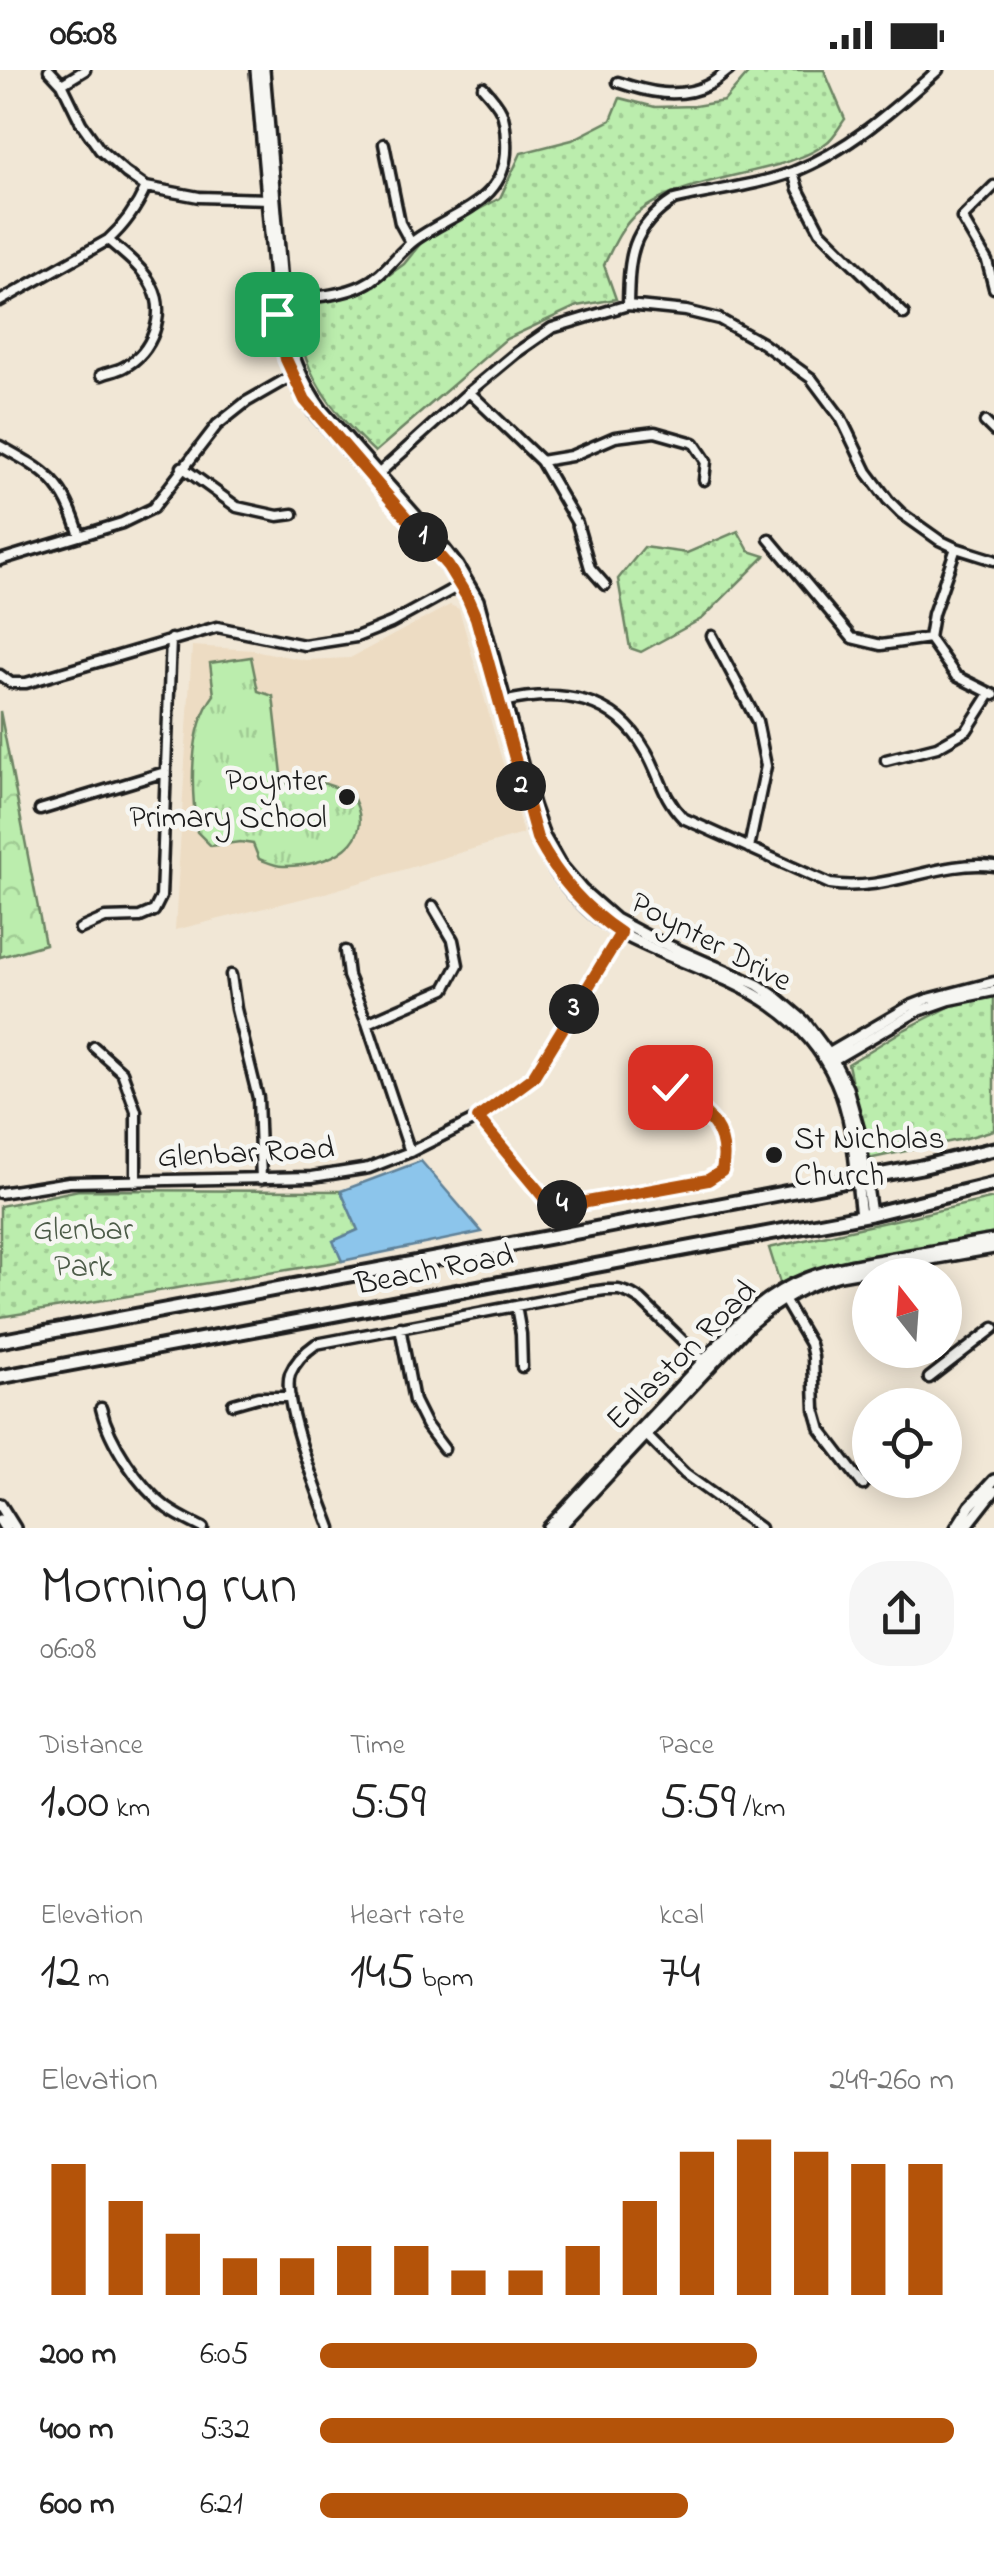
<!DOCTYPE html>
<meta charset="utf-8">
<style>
body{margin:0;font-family:"Indie Flower",sans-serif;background:#f6f6f6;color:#222;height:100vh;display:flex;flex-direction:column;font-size:38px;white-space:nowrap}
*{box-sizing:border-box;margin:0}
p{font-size:32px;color:#767676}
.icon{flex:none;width:55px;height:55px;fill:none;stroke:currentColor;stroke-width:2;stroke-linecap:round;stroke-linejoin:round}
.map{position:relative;height:1458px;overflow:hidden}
.side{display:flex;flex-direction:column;background:#fff;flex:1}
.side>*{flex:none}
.needle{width:65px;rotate:343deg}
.tools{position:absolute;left:852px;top:1188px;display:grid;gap:20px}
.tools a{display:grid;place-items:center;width:110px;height:110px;border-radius:50%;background:#fff;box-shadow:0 5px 25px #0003;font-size:50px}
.pin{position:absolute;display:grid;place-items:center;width:85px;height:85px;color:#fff;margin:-42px;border-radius:20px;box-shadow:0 5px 15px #0006}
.km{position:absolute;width:50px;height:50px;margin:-25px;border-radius:50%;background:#222;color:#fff;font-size:28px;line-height:50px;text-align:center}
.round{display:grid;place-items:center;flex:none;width:105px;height:105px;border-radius:40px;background:#f6f6f6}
.summary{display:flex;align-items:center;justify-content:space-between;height:170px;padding:0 40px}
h1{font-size:55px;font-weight:600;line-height:75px}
.figures{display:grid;grid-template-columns:repeat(3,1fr);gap:15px;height:170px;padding:10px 40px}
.figures div{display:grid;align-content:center}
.figures b{font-size:50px;font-weight:600}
.figures small{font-size:28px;font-weight:400}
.figures p{font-size:28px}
.chart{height:280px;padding:20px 40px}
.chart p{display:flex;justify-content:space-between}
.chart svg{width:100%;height:180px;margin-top:10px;stroke:#b45309;stroke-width:6}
ul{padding:0 40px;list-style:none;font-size:32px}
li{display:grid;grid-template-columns:160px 120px 1fr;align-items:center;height:75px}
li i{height:25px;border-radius:12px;background:#b45309}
.status{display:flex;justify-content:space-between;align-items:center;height:70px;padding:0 50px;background:#fff;direction:ltr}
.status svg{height:28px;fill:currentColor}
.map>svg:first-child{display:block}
</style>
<div class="status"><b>06:08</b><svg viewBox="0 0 49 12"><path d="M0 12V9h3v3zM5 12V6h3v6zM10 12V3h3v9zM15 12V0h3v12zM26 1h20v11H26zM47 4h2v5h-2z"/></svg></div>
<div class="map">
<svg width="994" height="1458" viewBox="0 0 994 1458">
<defs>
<pattern id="grass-tufts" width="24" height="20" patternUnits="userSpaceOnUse" patternTransform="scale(2.5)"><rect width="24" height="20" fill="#bbedad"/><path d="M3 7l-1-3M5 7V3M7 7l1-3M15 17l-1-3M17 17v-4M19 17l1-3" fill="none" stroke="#a0cb94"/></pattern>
<pattern id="forest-crowns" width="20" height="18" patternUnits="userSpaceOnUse" patternTransform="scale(2.5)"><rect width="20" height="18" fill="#bbedad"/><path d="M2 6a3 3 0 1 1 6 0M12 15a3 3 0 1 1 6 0" fill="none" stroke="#a0cb94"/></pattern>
<pattern id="park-dots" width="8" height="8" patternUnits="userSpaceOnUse" patternTransform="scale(2.5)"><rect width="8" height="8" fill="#bbedad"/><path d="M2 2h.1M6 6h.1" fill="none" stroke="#a0cb94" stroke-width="1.8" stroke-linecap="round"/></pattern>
</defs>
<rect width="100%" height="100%" fill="#f1e7d6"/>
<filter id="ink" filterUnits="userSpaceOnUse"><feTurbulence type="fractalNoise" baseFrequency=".01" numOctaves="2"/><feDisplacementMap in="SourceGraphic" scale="20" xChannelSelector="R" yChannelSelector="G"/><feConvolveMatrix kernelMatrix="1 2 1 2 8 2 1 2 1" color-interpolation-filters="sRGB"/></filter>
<g filter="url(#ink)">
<path fill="#eddcc3" d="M 450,535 L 459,539 L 523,764 L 325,823 L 175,860 L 192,576 L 253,580 L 305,590 L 350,588 Z"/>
<path fill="url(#grass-tufts)" stroke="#6c8464" stroke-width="2.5" d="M 251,587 L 258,621 L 273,626 L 283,713 L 304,717 L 323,713 L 350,722 C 382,773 328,797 283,796 C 275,796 267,792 259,789 L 253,774 L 240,772 L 211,776 L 197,762 C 191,721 188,659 214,625 L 210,593 Z"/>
<path fill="url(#forest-crowns)" stroke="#6c8464" stroke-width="2.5" d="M 0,641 L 45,874 L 0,887 Z"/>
<path fill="url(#park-dots)" stroke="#6c8464" stroke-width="2.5" d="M 751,0 L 824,0 L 845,49 C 839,57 834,68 826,73 C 814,83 799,88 784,93 C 738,107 668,114 632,148 C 620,160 612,179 604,195 L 616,229 L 577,236 L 506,269 L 375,382 C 332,342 298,300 297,239 L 375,215 L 404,194 L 425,168 L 500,128 L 521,83 L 572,70 L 611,50 L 620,28 L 655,37 L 695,36 L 724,31 Z
M 738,461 L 749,481 L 765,486 L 703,548 L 641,582 L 630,578 L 618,509 L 644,477 L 687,483 Z
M 994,923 L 994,1060 L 963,1069 L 868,1089 L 848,994 L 902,961 L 955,934 Z
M 79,1120 L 341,1121 L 358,1160 L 334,1171 L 342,1191 L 0,1247 L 0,1136 Z
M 994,1128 L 994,1166 L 829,1196 L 780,1213 L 769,1178 Z"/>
<path fill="#8cc5eb" stroke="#5f8198" stroke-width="2.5" d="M 421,1091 L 482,1162 L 342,1191 L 333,1171 L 358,1160 L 341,1121 Z"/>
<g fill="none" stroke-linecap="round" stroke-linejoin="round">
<defs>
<path id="minor" d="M 49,0 L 62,14 L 81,53 L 100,80 L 126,103 L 146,117 L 199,127 L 270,129
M 618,12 C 647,22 679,30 708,15 C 715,12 722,5 729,0
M 62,14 L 85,0
M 384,74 L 400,153 L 411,173
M 793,102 L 798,119 L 820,161 L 904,244
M 994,116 L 962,148 L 987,191 L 994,218
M 280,230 C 307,227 338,227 363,215 C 385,205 396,184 415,170 C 455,141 510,132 506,71 C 505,43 502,38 483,17
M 0,231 L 108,170 C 125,155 137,137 146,117
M 628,235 C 629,187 630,158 674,130 C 713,120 756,116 793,102 C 849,80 894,39 938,0
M 101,305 C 108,302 117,301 124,297 C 152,283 167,244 152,216 C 142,197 124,184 108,170
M 469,322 L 541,391 L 577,453 L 590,498 L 605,515
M 985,352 L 994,361
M 0,376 C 49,403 63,411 80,466
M 541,391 L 571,386 L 615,367 L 655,362 L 694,373 L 706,391 L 704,410
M 182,397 L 237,437 L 278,446 L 293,444
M 376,406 L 469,322 L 516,283 L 552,258 L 628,235 L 686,241 L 719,249 L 762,273 L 811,308 L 841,348 L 867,402 L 888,430 L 901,443 L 939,470 L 956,478 L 994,490
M 769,469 L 852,568 L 881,575 L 929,568
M 956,478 L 933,544 L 929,568 L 956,606 L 994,625
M 0,490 L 122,453 L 153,438 L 217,355 L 246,332 L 295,304
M 712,566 L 757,651 L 766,696 L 749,778
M 0,605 L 11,613 L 26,613 L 217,557 L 304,575 L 356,567 L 391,553 L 464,513
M 503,632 C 560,618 615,626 646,681 C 661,707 661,725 683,748 L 830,814 C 889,823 938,789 994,796
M 886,690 L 937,677 L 967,660 L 990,624
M 40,740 L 165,702
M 80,859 L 105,848 L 140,847 L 154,841 L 161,827 L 171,569
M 345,881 L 348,906 L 367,953 L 410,1082
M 231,905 L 236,939 L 258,1028 L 261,1109
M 367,953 L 445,919 L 458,895 L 453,870 L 433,836
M 94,977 L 122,1002 L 136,1041 L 136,1112
M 826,985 L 910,936 L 928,929 L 994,912
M 830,992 L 916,942 L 950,930 L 994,921
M 478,1048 L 546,1130 L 565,1136 L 708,1110 L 722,1101 C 731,1055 702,1041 670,1017
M 0,1123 L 69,1112 L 312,1107 L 369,1098 L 410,1082 L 478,1048 L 533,1007 L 622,861
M 783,1228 L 810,1274 L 813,1287 L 815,1339 L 821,1360 L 863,1415
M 516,1236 L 521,1264 L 522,1297
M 400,1257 L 414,1331 L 426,1355 L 444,1379
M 929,1308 L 994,1258
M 233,1334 L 258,1327 L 290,1327
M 101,1338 C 109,1372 139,1417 167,1438 C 178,1446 191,1452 203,1458
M 643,1362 L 685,1404 L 760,1458
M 331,1458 C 320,1428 281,1331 290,1304 C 295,1292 306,1281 316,1274 L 584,1223 L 605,1220 L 619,1220 L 631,1224 L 641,1230 L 707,1294"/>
<path id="tertiary" d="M 256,0 L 277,244 C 282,281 292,313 314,343 L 435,479 L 460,515 L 472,537 L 482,568 L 532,754 C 547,797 581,842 622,864 C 703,907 792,916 836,1011 C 855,1053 855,1101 861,1145
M 264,0 L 285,250 C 290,284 302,312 322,340 L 440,473 L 458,496 L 478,530 L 533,735 L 544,766 L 560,794 L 582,820 L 615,849 L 651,868 L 758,915 L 777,928 L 804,951 L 833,990 L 847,1018 L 859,1061 L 871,1144
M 0,1434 L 15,1458
M 0,1450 L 5,1458
M 548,1458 L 734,1258 C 784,1207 827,1199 894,1188 C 928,1182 961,1176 994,1170
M 559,1458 L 750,1254 C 777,1231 806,1214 840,1205 L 994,1178
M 956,1458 L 970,1436 L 994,1410
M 965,1458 L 994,1421"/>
<path id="primary" d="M 0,1271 L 921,1097 L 994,1079
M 0,1307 L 871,1144 L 994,1114"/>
</defs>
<use href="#minor" stroke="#1c1c1c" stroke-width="15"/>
<use href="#tertiary" stroke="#1c1c1c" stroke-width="16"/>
<use href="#primary" stroke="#1c1c1c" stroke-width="19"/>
<use href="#minor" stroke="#f6f6f2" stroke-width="8"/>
<use href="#tertiary" stroke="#f6f6f2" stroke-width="9"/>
<use href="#primary" stroke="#f6f6f2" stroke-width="11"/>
</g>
</g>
<g fill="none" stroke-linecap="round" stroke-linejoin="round" filter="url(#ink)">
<defs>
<path id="route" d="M 277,244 L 286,289 L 305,330 L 448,496 L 467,527 L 476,548 L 537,768 C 557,806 584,839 621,863 L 533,1007 L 478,1048 L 546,1130 L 565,1136 L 708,1110 L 722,1101 C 731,1055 702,1041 670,1017"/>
</defs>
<use href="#route" stroke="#fff" stroke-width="20"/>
<use href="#route" stroke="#b45309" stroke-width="12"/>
</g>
<g fill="#1c1c1c" stroke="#f6f6f2" stroke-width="4">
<circle cx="347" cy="727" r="10"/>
<circle cx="774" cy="1085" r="10"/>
</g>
<g text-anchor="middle" stroke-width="9" stroke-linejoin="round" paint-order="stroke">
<g font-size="32" fill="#1c1c1c" stroke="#f6f6f2" text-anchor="end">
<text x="327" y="720">Poynter<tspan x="327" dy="37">Primary School</tspan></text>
<text x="794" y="1078" text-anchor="start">St Nicholas<tspan x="794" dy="37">Church</tspan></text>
</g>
<g font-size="32" fill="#1c1c1c" stroke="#f6f6f2">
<text transform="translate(712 870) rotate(28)" y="11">Poynter Drive</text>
<text transform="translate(246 1081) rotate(-3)" y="11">Glenbar Road</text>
<text transform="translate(434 1198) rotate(-11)" y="11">Beach Road</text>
<text transform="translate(680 1284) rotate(-45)" y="11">Edlaston Road</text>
</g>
<g font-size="32" fill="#4c5b48" stroke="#f6f6f2">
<text x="83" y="1169">Glenbar<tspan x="83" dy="37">Park</tspan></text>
</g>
</g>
</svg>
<div class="tools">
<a><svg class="needle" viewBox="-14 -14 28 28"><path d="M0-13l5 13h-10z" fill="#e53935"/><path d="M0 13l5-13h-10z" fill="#767676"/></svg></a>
<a><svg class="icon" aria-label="locate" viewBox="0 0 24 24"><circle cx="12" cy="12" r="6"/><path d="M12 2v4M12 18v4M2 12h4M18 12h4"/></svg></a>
</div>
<div class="pin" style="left:277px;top:244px;background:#1e9e55"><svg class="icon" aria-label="arrive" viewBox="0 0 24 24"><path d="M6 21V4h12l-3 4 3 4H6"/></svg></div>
<div class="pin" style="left:670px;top:1017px;background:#d93025"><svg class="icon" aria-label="check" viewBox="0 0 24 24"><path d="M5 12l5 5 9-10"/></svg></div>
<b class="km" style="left:423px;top:467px">1</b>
<b class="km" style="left:521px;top:716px">2</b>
<b class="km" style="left:574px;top:939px">3</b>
<b class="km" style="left:562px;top:1135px">4</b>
</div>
<section class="side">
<div class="summary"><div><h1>Morning run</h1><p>06:08</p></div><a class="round"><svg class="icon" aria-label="share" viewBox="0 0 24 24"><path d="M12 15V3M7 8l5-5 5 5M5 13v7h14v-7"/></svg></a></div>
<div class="figures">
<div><p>Distance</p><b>1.00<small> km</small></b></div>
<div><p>Time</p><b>5:59</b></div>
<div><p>Pace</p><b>5:59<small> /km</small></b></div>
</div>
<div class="figures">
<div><p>Elevation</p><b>12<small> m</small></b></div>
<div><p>Heart rate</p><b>145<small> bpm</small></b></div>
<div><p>kcal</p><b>74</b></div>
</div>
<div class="chart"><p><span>Elevation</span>249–260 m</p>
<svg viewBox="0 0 160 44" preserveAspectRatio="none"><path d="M5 44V12M15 44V21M25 44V29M35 44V35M45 44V35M55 44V32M65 44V32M75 44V38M85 44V38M95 44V32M105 44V21M115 44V9M125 44V6M135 44V9M145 44V12M155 44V12"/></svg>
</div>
<ul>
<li><b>200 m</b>6:05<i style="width:69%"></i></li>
<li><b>400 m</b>5:32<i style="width:100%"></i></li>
<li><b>600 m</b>6:21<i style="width:58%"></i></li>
</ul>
</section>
